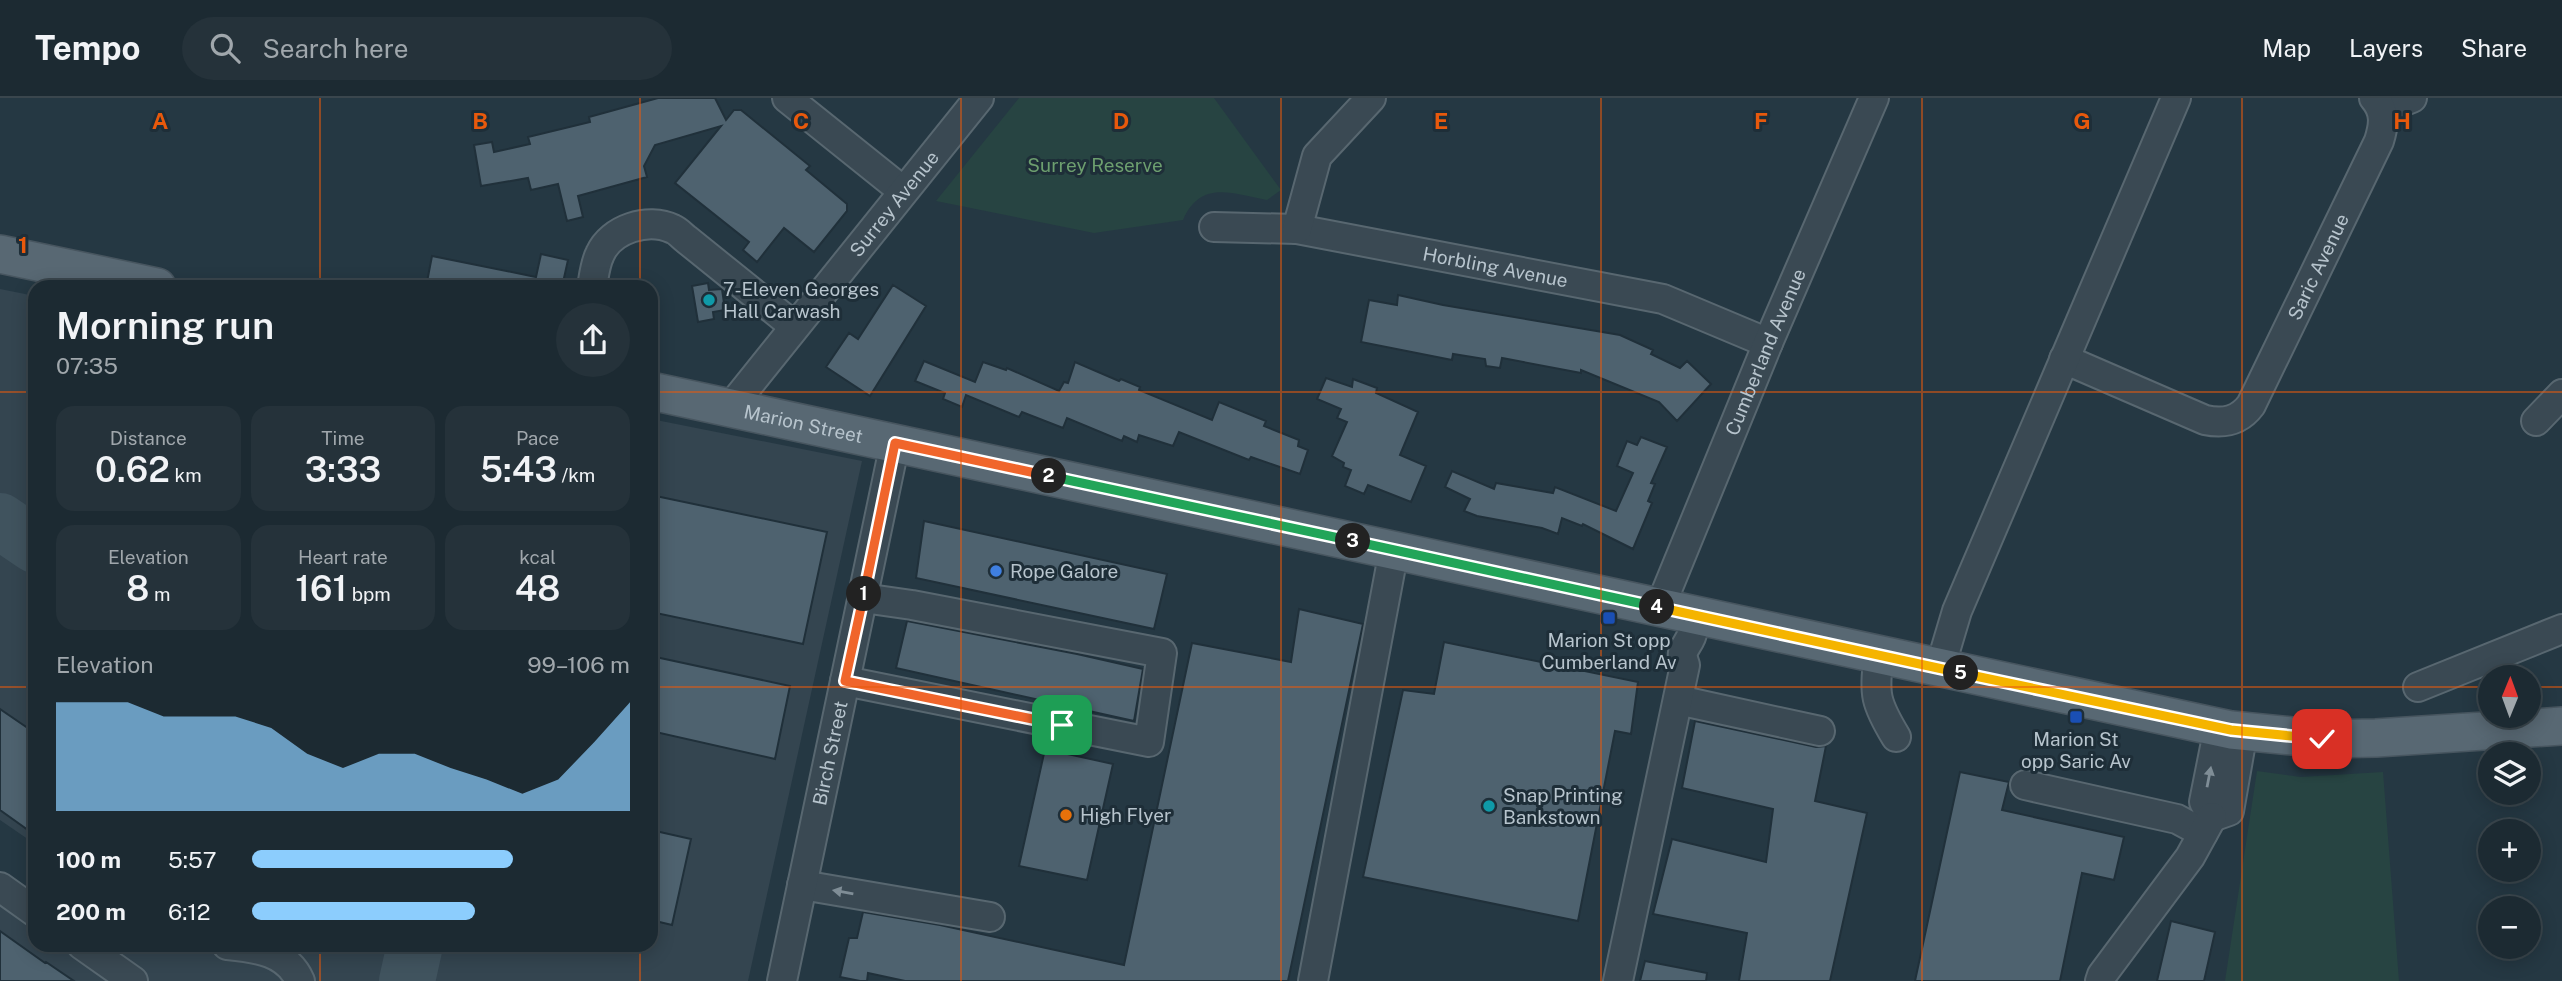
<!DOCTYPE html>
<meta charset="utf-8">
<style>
body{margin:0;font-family:"Public Sans",sans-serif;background:#25323a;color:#f1f3f6;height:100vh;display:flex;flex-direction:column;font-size:26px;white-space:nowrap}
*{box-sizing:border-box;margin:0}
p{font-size:23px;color:#a0a7ac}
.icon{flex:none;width:38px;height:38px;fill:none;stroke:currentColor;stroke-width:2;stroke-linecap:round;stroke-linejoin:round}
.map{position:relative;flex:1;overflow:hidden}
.details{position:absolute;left:28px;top:182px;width:630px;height:672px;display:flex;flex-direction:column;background:#1c2a32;border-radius:21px;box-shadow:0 4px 18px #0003,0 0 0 2px #3a464d}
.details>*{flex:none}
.needle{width:46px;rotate:1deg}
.fabs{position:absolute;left:2478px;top:567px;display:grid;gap:14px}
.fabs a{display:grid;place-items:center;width:63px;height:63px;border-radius:50%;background:#1c2a32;box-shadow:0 4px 18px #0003,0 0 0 2px #3a464d;font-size:35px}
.pin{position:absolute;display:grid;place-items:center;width:60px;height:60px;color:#fff;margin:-30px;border-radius:14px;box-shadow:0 4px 10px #0006}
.km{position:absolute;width:35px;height:35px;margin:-18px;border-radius:50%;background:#222;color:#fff;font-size:19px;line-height:35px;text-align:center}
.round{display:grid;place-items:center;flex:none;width:74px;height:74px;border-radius:37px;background:#25323a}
.summary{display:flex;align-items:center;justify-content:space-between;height:119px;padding:0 28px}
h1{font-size:38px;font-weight:600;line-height:52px}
.metrics{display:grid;grid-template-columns:repeat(3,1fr);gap:10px;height:119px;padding:7px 28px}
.metrics div{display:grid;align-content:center;border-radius:18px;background:#25323a;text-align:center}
.metrics b{font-size:35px;font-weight:600}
.metrics small{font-size:19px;font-weight:400}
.metrics p{font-size:19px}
.chart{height:196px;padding:14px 28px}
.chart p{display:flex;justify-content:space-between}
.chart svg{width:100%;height:126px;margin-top:7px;fill:#8ccdfd;opacity:.7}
ul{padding:0 28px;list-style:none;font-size:23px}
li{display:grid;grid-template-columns:112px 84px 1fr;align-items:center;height:52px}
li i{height:18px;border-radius:9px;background:#8ccdfd}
header{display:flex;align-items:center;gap:42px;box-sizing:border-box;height:98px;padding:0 35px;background:#1c2a32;border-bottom:2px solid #3a464d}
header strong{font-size:33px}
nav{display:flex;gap:38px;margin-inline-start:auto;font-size:24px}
.search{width:490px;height:63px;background:#25323a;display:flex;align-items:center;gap:18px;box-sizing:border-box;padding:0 24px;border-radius:38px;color:#a0a7ac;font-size:26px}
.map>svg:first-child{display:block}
</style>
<header>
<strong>Tempo</strong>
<div class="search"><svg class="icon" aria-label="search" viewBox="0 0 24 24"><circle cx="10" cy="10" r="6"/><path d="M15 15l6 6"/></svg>Search here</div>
<nav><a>Map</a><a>Layers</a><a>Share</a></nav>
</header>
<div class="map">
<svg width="2562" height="883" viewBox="0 0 2562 883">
<rect width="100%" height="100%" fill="#253843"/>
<path fill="#344550" d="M 0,191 L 35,198 L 35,746 L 0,722 Z
M 651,321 L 862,363 L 748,883 L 0,883 L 0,807 L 35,831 L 35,847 L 651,847 Z"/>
<path fill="#274442" d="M 1019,0 L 1214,0 L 1281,92 L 1267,102 C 1233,96 1201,81 1183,122 L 1094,135 L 936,103 Z
M 2257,673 L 2301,679 L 2383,674 L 2399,883 L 2225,883 Z"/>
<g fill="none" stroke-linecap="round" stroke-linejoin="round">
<path stroke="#40535e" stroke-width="56" d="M 0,423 L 35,447
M 407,883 L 415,847"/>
</g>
<path fill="#4e626f" stroke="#20303a" stroke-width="2" d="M 658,0 L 715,0 L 726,22 L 734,12 L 741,12 L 810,68 L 806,72 L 847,106 L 847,113 L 814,154 L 784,130 L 757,164 L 743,152 L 749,144 L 675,85 L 721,28 L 655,47 L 644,68 L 647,79 L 578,98 L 583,119 L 567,123 L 558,86 L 531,92 L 528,80 L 481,88 L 474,47 L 492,44 L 494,54 L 530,46 L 528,39 L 590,24 L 589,19 Z
M 541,156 L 568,162 L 562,189 L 426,189 L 432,158 L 536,179 Z
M 708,185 L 709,192 L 722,191 L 725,212 L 713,214 L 714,221 L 698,224 L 692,188 Z
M 893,187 L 926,208 L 870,298 L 826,269 L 849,235 L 858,241 Z
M 1398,197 L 1443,207 L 1620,237 L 1653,252 L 1651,256 L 1680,270 L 1687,263 L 1711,286 L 1677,323 L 1659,304 L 1581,272 L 1581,275 L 1502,260 L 1500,270 L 1486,268 L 1485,261 L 1453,256 L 1452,262 L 1361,244 L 1369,202 L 1397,207 Z
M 924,263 L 975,284 L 983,264 L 1006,272 L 1007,270 L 1059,293 L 1064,284 L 1068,285 L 1075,264 L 1119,283 L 1121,281 L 1140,289 L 1139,292 L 1212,322 L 1219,304 L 1266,323 L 1264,328 L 1299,342 L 1298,348 L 1308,352 L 1300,376 L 1251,359 L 1249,362 L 1179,334 L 1173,348 L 1139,337 L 1137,344 L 1124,338 L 1122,343 L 1067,320 L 1063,330 L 1022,314 L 1019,319 L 966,297 L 962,309 L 943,301 L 945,295 L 915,283 Z
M 1326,280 L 1352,289 L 1353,281 L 1377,290 L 1376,295 L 1418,314 L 1400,357 L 1426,368 L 1411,404 L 1368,387 L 1364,396 L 1345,388 L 1351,372 L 1343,369 L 1344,365 L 1332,358 L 1347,324 L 1337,320 L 1341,311 L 1317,301 Z
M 1641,339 L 1667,349 L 1651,385 L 1655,386 L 1648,403 L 1652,405 L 1633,451 L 1583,426 L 1582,428 L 1562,420 L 1558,436 L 1542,430 L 1477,418 L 1464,413 L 1470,401 L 1445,389 L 1452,373 L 1494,391 L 1496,385 L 1553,395 L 1555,389 L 1616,413 L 1633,375 L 1617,368 L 1627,343 L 1637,347 Z
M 651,397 L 827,434 L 803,546 L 651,514 Z
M 924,423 L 1167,476 L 1154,531 L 916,480 Z
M 1299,511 L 1363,526 L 1288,883 L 905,883 L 868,875 L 867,883 L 860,883 L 840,879 L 849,840 L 857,840 L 863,814 L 940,827 L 1124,867 L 1192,545 L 1291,564 Z
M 907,523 L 1077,556 L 1143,571 L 1134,623 L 896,570 Z
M 1444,544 L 1638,584 L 1631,636 L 1615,633 L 1578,823 L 1363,779 L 1403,592 L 1434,596 Z
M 651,558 L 790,588 L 775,661 L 651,633 Z
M 0,611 L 35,635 L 35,737 L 0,712 Z
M 1695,623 L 1816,649 L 1826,648 L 1815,703 L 1867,715 L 1830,883 L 1739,883 L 1747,835 L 1653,816 L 1672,741 L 1766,764 L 1773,711 L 1682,690 Z
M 1045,651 L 1113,666 L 1087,782 L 1019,768 Z
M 1960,674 L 2009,684 L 2002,712 L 2124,739 L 2114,782 L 2082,775 L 2060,883 L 1915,883 Z
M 651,732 L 691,741 L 672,827 L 651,822 Z
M 2171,823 L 2215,834 L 2204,883 L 2157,883 Z
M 0,833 L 45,865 L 46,864 L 74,883 L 0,883 Z
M 1645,863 L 1707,875 L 1706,883 L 1640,883 Z"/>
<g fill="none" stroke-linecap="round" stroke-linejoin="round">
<defs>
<g id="minor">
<path d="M 787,0 L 903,93"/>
<path d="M 2382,12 L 2412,0"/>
<path id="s1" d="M 1214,129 L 1297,131 L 1663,201 L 1768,245"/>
<path d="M 1297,131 L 1317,58 L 1371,0"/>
<path d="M 592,189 C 594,178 595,166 600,156 C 611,131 648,119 673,131 C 678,133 682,138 686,141 L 794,228"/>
<path id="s2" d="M 2064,261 L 2205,322 C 2224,326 2239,323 2251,307 L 2379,43 C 2384,27 2386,14 2374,0"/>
<path id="s3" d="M 730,310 L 979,0"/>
<path d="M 2536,323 L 2562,296"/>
<path id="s4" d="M 1660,509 L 1768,245 L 1874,0"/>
<path d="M 1879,558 C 1873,596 1876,606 1896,639"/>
<path d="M 1940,570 L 1957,513 L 2176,0"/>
<path d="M 845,583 L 1149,644 L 1162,555 L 912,507 L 863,500"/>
<path d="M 2418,589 L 2562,531"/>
<path d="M 1678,602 L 1820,633"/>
<path d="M 2219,629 L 2204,704 L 2212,719 L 2229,713 L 2243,633"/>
<path d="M 2025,687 L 2177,721 L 2203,735"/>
<path d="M 802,787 L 990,819"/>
<path d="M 0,789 L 35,814"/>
<path d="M 82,847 L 133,883"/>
<path d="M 227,847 C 256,850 287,853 300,883"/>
<path id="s5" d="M 782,883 L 895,345"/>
<path d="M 1313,883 L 1394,452"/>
<path d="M 1618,883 L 1685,567 C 1680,554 1684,552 1690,541 C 1694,535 1694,524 1695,517"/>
<path d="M 2100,883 L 2102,877 L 2190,759 L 2212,719"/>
</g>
<g id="major">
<path d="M 0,156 L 157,189"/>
<path id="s6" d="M 651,293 L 2231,632 L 2322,641 L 2376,640 L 2562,628"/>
</g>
</defs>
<use href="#minor" stroke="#586770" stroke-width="32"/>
<use href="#major" stroke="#47555f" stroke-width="40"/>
<use href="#minor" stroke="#3a4953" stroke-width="28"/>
<use href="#major" stroke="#586873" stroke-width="37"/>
</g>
<defs><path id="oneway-solid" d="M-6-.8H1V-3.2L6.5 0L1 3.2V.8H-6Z" transform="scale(1.75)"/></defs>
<g fill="#7f8d96">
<use href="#oneway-solid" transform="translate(2209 679) rotate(-79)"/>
<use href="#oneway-solid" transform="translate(843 794) rotate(-170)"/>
</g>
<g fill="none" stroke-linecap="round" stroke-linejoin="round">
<defs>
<path id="split-1" d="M 864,496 L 845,583 L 1062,627"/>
<path id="split-2" d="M 864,496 L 895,345 L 1049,378"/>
<path id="split-3" d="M 1049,378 L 1353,443"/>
<path id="split-4" d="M 1353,443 L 1657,509"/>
<path id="split-5" d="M 1657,509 L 1961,575"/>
<path id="split-6" d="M 1961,575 L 2231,632 L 2322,641"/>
</defs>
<use href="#split-1" stroke="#fff" stroke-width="14"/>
<use href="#split-2" stroke="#fff" stroke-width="14"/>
<use href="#split-3" stroke="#fff" stroke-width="14"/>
<use href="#split-4" stroke="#fff" stroke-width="14"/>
<use href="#split-5" stroke="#fff" stroke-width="14"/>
<use href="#split-6" stroke="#fff" stroke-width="14"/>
<use href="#split-1" stroke="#f0652b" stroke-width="9"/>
<use href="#split-2" stroke="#f0652b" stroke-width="9"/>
<use href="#split-3" stroke="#22a559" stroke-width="9"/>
<use href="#split-4" stroke="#22a559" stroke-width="9"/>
<use href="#split-5" stroke="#f5b400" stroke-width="9"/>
<use href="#split-6" stroke="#f5b400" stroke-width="9"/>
</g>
<path fill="none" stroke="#e8590c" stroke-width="2" stroke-opacity="0.55" d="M 320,0 L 320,189M 640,0 L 640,189M 961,0 L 961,883M 1281,0 L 1281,883M 1601,0 L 1601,883M 1922,0 L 1922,883M 2242,0 L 2242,883M 0,294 L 35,294M 651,294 L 2562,294M 0,589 L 35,589M 651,589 L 2490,589M 2529,589 L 2562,589M 320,847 L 320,883M 640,847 L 640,883"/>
<g fill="#0f9aa8" stroke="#1e2e38" stroke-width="2.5">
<circle cx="709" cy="202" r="7"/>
<circle cx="1489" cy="708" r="7"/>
</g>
<circle fill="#3f7fe0" stroke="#1e2e38" stroke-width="2.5" cx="996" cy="473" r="7"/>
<g fill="#1a4fb4" stroke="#1e2e38" stroke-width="2.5">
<rect x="1602" y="513" width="14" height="14" rx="3.5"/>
<rect x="2069" y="612" width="14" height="14" rx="3.5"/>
</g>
<circle fill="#e8710a" stroke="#1e2e38" stroke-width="2.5" cx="1066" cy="717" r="7"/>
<g text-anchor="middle" stroke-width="6" stroke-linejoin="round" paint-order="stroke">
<g font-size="19" fill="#6d9f6f" stroke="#1e2e38">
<text x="1095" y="74">Surrey Reserve</text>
</g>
<g font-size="19" fill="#b7c4cd" stroke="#1e2e38">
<text dy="7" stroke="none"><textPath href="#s3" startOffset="262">Surrey Avenue</textPath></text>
<text dy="7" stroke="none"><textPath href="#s1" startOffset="285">Horbling Avenue</textPath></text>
<text dy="7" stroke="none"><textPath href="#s2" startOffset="359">Saric Avenue</textPath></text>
<text dy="7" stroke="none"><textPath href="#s4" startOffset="276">Cumberland Avenue</textPath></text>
<text dy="7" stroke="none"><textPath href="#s6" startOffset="156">Marion Street</textPath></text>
<text dy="7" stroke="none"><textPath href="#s5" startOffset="233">Birch Street</textPath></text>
</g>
<g font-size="19" fill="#b7c4cd" stroke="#1e2e38" text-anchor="start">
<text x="723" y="198">7-Eleven Georges<tspan x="723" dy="22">Hall Carwash</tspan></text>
<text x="1010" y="480">Rope Galore</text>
<text x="1609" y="549" text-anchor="middle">Marion St opp<tspan x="1609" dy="22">Cumberland Av</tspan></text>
<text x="2076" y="648" text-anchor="middle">Marion St<tspan x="2076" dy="22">opp Saric Av</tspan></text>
<text x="1503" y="704">Snap Printing<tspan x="1503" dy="22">Bankstown</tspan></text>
<text x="1080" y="724">High Flyer</text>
</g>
</g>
<g font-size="23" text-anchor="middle" font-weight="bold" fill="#e8590c" stroke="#1e2e38" stroke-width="6" stroke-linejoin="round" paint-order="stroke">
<text x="160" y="31">A</text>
<text x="480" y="31">B</text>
<text x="801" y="31">C</text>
<text x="1121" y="31">D</text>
<text x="1441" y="31">E</text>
<text x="1761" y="31">F</text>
<text x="2082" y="31">G</text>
<text x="2402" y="31">H</text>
<text x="23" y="155">1</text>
</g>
</svg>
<div class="fabs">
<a><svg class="needle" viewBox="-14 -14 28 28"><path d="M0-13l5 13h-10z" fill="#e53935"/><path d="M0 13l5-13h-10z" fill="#a0a7ac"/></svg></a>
<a><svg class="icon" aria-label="layers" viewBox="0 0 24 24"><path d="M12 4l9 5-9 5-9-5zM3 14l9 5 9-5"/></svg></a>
<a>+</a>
<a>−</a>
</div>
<div class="pin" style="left:1062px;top:627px;background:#1e9e55"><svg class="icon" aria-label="arrive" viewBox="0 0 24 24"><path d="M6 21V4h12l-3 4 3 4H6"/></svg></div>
<div class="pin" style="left:2322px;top:641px;background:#d93025"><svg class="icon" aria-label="check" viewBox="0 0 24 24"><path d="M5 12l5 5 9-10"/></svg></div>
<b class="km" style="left:864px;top:496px">1</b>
<b class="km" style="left:1049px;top:378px">2</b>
<b class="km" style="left:1353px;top:443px">3</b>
<b class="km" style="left:1657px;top:509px">4</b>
<b class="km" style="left:1961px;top:575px">5</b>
<section class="details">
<div class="summary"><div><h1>Morning run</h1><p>07:35</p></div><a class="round"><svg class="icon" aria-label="share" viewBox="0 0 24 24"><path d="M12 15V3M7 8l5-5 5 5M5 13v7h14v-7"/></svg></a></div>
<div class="metrics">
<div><p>Distance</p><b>0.62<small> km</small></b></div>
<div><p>Time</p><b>3:33</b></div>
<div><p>Pace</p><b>5:43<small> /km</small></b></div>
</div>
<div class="metrics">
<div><p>Elevation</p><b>8<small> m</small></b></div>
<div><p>Heart rate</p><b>161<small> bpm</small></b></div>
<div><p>kcal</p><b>48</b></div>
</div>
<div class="chart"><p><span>Elevation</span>99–106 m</p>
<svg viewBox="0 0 160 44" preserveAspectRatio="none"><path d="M0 44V6L10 6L20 6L30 11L40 11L50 11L60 15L70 24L80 29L90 24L100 24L110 29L120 33L130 38L140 33L150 20L160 6V44z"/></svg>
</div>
<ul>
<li><b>100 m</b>5:57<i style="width:69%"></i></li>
<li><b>200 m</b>6:12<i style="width:59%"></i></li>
</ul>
</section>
</div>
